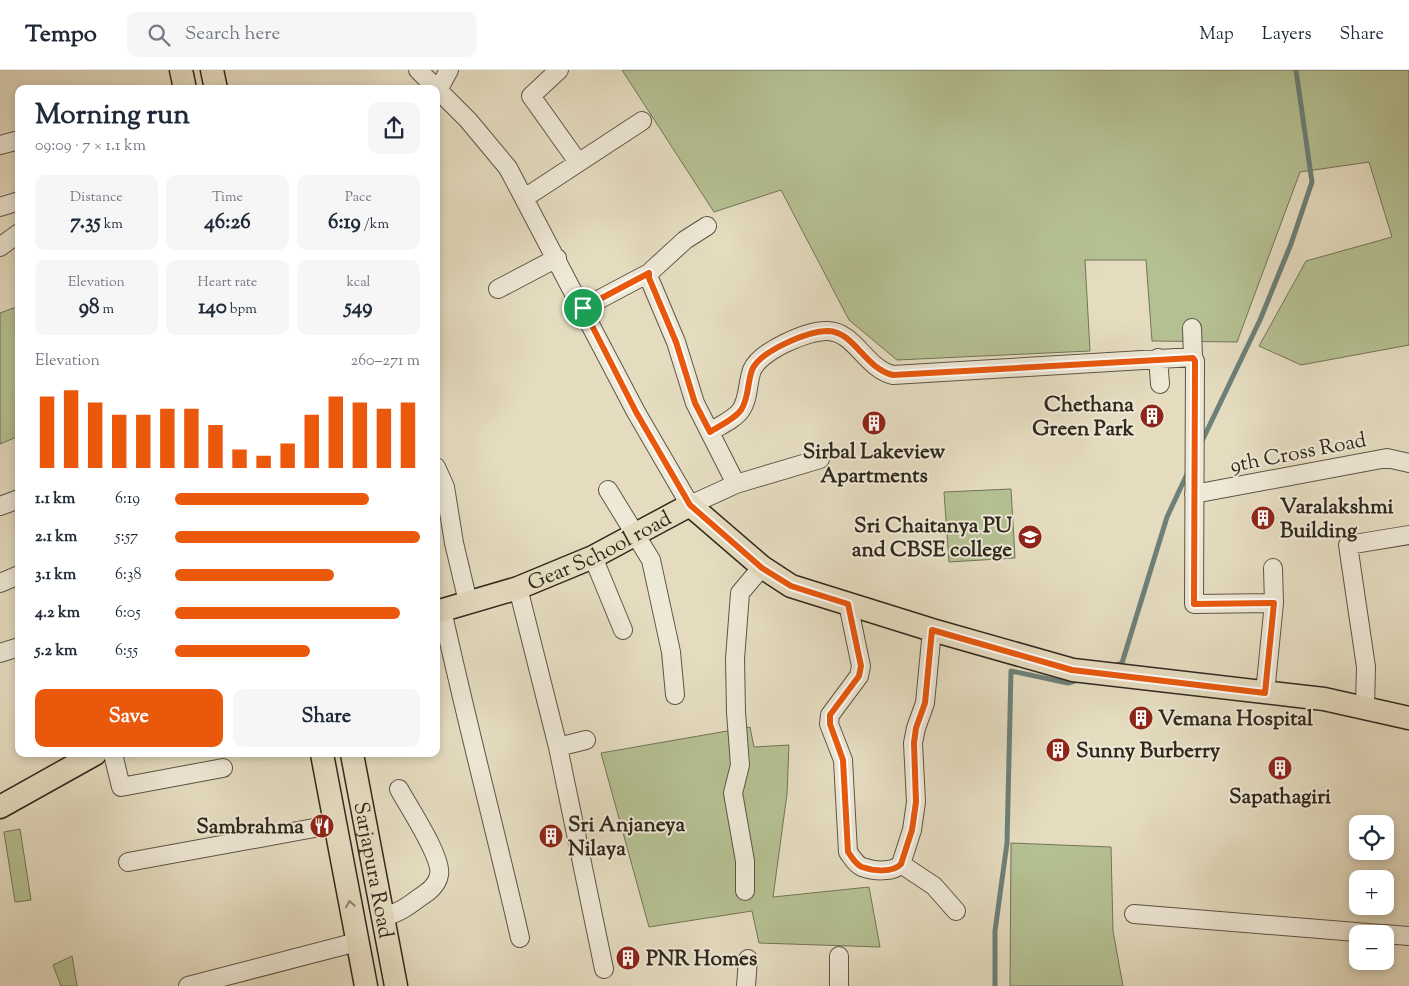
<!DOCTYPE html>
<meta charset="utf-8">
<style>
body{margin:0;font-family:"Sorts Mill Goudy",serif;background:#f6f6f7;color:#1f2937;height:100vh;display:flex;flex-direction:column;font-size:19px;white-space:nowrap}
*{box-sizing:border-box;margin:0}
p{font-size:16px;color:#747a83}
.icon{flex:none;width:28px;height:28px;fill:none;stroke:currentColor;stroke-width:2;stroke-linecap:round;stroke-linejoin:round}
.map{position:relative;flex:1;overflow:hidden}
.panel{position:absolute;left:15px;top:15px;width:425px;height:672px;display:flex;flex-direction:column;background:#fff;border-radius:10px;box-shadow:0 2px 8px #0003}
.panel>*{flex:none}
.buttons{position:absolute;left:1349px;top:745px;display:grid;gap:10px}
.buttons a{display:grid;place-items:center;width:45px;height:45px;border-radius:10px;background:#fff;box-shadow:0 2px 8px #0003;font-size:25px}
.pin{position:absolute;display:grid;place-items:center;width:42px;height:42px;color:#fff;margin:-21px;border:2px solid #fff;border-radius:50%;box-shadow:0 1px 5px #0007}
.round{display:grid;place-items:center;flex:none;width:52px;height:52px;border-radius:10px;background:#f6f6f7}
.headline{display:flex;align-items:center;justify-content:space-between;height:85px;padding:0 20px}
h1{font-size:28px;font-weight:800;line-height:38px}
.figures{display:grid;grid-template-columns:repeat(3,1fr);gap:8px;height:85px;padding:5px 20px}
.figures div{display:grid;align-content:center;border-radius:10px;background:#f6f6f7;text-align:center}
.figures b{font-size:21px;font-weight:800}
.figures small{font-size:14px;font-weight:400}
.figures p{font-size:14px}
.chart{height:140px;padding:10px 20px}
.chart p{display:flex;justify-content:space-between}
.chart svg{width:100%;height:90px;margin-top:5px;stroke:#ea580c;stroke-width:6}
.action{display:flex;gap:10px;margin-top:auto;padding:10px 20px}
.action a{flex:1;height:58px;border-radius:10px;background:#ea580c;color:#fff;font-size:20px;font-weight:800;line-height:58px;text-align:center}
.action a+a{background:#f6f6f7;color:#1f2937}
ul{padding:0 20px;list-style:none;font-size:16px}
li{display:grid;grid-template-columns:80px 60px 1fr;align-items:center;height:38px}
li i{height:12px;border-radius:6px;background:#ea580c}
header{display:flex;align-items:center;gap:30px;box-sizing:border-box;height:70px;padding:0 25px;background:#fff;border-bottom:1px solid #e0e1e3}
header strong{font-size:24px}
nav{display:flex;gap:28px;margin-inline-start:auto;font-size:18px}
.search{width:350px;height:45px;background:#f6f6f7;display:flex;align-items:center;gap:12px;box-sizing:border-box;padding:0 18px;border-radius:10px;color:#747a83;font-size:19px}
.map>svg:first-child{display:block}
</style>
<header>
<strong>Tempo</strong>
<div class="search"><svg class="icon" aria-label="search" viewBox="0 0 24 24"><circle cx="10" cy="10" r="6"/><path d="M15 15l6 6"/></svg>Search here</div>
<nav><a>Map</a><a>Layers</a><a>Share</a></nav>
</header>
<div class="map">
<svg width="1409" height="916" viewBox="0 0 1409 916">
<rect width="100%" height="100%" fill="#e5dcc0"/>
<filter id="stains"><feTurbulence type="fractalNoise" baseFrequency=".004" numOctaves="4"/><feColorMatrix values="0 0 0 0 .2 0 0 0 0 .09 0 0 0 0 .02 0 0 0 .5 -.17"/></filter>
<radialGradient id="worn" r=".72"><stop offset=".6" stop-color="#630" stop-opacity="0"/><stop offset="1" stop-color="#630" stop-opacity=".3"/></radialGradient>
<path fill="#b5c092" stroke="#727458" d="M 622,0 L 1409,0 L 1409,275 L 1301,295 L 1259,276 L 1306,191 L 1392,167 L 1369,92 L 1300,102 L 1237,272 L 1152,271 L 1146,190 L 1085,190 L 1090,281 L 897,290 L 849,250 L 781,120 L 714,142 Z
M 19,236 L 19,366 L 0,374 L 0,243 Z
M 1011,419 L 1015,488 L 949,492 L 944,422 Z
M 750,657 L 754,677 L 789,675 L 787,724 L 773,827 L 869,817 L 880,877 L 759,873 L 752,841 L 649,857 L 601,683 Z
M 20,759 L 31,830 L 15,832 L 4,762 Z
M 1011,773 L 1111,777 L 1113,861 L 1123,916 L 1010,916 Z
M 72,886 L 77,916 L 61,916 L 53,895 Z"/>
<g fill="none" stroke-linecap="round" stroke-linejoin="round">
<path stroke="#6d8079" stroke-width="5" d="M 1202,371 L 1260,250 L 1291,174 L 1312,112 L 1296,0
M 1114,596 L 1122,593 L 1167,447 L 1188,402
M 995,916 L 995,861 L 1007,773 L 1011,601 L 1068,613 L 1078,610"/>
<defs>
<path id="minor" d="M 418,0 L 468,50 L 508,98 L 636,342 L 690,435 L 736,414 L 695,333 L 676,272 L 649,208 L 649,203 L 685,170 L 707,156
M 559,0 L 531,26 L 578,92
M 436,24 L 449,0
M 0,75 L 19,70
M 526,127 L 642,51
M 0,137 L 19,131
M 0,177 L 19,163
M 498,219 L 557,188
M 583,238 L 649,203
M 1192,258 L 1193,287
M 1158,288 L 1160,314
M 710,362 C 719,356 735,349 741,340 C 749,328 747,314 752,300 C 760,281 808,260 828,261 C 855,262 865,298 893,305 L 1193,287 L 1195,291 L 1194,534 L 1274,533 L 1265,623
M 436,397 L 445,417 L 454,473 L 468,532
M 736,414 L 820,389
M 608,420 L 651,490 L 671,582 L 675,625
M 1194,424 L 1387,388 L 1409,393
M 0,436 L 19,429
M 593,487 L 623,560
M 1273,498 L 1274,533
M 0,513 L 19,505
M 518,518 L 558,677 L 604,899
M 848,534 L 861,596 L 859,606 L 830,645 L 829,654 L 843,690 L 848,782 C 852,787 855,794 862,797 C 873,801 893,803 901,794 L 912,760 L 916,732 L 913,673 L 916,658 L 925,633 L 932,560
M 442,540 C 466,650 495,759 520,868
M 0,583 L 19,577
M 1365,638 L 1366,597 L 1348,475 L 1409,465
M 558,677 L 586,670
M 113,684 L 121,717 L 223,698
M 128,792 L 336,754
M 901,794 L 934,816 L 956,841
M 745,821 L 745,791 L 733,723 L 740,695 L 736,642 L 735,589 L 740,523 L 762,497
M 1134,844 L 1381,864
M 382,847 C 397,844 407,837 419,828 C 428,822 437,816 439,805 C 443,788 408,736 399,719
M 1385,864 L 1409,866
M 188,916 L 357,872
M 746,916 L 748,889
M 839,916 L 839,886"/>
<g id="major">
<path d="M 181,0 L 185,19"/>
<path d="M 212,0 L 216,19"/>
<path id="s1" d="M 436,542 L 518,518 L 593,487 L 690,435 L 762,497 L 791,516 L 932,560 L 1073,600 L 1324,629 L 1409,648"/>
<path d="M 322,684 L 366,916"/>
<path id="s2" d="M 352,684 L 396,916"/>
<path d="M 0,737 L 95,684"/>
</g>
</defs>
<use href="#minor" stroke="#5d5546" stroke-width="20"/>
<use href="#major" stroke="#30281e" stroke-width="25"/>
<use href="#minor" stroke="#eee8d6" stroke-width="18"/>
<use href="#major" stroke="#e5dcc0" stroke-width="22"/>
</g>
<defs><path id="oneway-chevron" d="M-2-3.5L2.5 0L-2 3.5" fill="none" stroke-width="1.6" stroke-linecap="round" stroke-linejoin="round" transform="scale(1.25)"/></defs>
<use stroke="#8a826f" href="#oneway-chevron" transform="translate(350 834) rotate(-100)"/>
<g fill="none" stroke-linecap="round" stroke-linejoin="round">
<defs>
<path id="route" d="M 649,203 L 649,208 L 676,272 L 695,333 L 710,362 C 719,356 735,349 741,340 C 749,328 747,314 752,300 C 760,281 808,261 828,261 C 855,262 864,298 893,305 L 1193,288 L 1195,291 L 1194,534 L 1274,533 L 1265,623 L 1072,600 L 932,560 L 925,633 L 916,658 L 914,673 L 916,732 L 912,760 L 901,794 C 893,803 873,801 862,797 C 855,794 852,787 848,782 L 843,690 L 830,654 L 830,645 L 859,606 L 861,596 L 848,534 L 791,516 L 762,498 L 690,435 L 636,342 L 583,238 Z"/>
</defs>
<use href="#route" stroke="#fff" stroke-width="10"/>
<use href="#route" stroke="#ea580c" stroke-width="6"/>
</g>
<defs>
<symbol id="building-disc" viewBox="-11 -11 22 22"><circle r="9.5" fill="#8f2418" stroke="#eee8d6"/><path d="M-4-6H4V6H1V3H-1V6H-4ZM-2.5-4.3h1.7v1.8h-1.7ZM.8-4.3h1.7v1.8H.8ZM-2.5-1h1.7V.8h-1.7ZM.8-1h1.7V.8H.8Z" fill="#fff"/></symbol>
<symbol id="school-disc" viewBox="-11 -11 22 22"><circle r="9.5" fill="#8f2418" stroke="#eee8d6"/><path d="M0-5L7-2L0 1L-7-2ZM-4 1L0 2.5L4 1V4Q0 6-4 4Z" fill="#fff"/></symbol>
<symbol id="restaurant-disc" viewBox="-11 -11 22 22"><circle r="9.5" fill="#8f2418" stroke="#eee8d6"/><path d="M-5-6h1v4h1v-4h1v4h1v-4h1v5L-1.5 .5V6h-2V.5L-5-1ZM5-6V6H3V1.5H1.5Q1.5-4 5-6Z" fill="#fff"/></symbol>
</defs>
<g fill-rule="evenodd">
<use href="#building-disc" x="1138" y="332" width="28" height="28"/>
<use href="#building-disc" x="860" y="339" width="28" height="28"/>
<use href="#building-disc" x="1249" y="434" width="28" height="28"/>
<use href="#school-disc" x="1016" y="453" width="28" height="28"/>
<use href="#building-disc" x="1127" y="634" width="28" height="28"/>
<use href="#building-disc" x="1044" y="666" width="28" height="28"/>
<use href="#building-disc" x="1266" y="684" width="28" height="28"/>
<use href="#restaurant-disc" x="308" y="742" width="28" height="28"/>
<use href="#building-disc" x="537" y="752" width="28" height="28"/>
<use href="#building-disc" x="614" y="874" width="28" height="28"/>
</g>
<g text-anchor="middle" stroke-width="4" stroke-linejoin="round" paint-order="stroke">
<g font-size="21" font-weight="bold" fill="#30281e" stroke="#eee8d6" text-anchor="start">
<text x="1134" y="341" text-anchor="end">Chethana<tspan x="1134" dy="24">Green Park</tspan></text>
<text x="874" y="388" text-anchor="middle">Sirbal Lakeview<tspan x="874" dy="24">Apartments</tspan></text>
<text x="1280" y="443">Varalakshmi<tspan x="1280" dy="24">Building</tspan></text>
<text x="1012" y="462" text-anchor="end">Sri Chaitanya PU<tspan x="1012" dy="24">and CBSE college</tspan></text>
<text x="1158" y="655">Vemana Hospital</text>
<text x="1076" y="687">Sunny Burberry</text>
<text x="1280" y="733" text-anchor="middle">Sapathagiri</text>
<text x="568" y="761">Sri Anjaneya<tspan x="568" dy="24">Nilaya</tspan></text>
<text x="304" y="763" text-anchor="end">Sambrahma</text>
<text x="646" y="895">PNR Homes</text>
</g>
<g font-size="21" fill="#30281e" stroke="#eee8d6">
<text transform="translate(1298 382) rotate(-11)" y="7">9th Cross Road</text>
<text dy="7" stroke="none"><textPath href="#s1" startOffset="175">Gear School road</textPath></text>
<text dy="7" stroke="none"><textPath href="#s2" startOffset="118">Sarjapura Road</textPath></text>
</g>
</g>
<rect width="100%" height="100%" filter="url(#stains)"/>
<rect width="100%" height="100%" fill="url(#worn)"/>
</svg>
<div class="buttons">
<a><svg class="icon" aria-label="locate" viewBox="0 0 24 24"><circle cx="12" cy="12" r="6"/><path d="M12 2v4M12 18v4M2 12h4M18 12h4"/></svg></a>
<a>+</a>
<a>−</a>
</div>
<div class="pin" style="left:583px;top:238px;background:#1e9e55"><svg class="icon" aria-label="arrive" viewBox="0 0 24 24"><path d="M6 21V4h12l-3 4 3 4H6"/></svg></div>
<section class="panel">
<div class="headline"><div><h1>Morning run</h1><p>09:09 · 7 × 1.1 km</p></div><a class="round"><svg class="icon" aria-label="share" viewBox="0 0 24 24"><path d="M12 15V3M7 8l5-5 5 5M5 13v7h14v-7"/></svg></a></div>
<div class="figures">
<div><p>Distance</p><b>7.35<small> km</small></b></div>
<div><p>Time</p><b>46:26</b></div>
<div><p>Pace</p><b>6:19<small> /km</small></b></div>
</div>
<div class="figures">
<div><p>Elevation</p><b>98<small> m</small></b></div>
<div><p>Heart rate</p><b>140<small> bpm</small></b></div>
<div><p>kcal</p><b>549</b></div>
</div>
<div class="chart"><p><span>Elevation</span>260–271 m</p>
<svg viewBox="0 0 160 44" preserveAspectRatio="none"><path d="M5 44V9M15 44V6M25 44V12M35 44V18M45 44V18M55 44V15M65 44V15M75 44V23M85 44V35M95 44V38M105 44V32M115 44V18M125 44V9M135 44V12M145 44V15M155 44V12"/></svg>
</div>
<ul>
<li><b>1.1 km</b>6:19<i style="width:79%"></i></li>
<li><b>2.1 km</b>5:57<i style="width:100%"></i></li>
<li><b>3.1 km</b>6:38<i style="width:65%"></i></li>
<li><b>4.2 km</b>6:05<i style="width:92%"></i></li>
<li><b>5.2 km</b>6:55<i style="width:55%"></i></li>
</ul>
<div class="action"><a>Save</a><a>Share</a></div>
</section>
</div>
